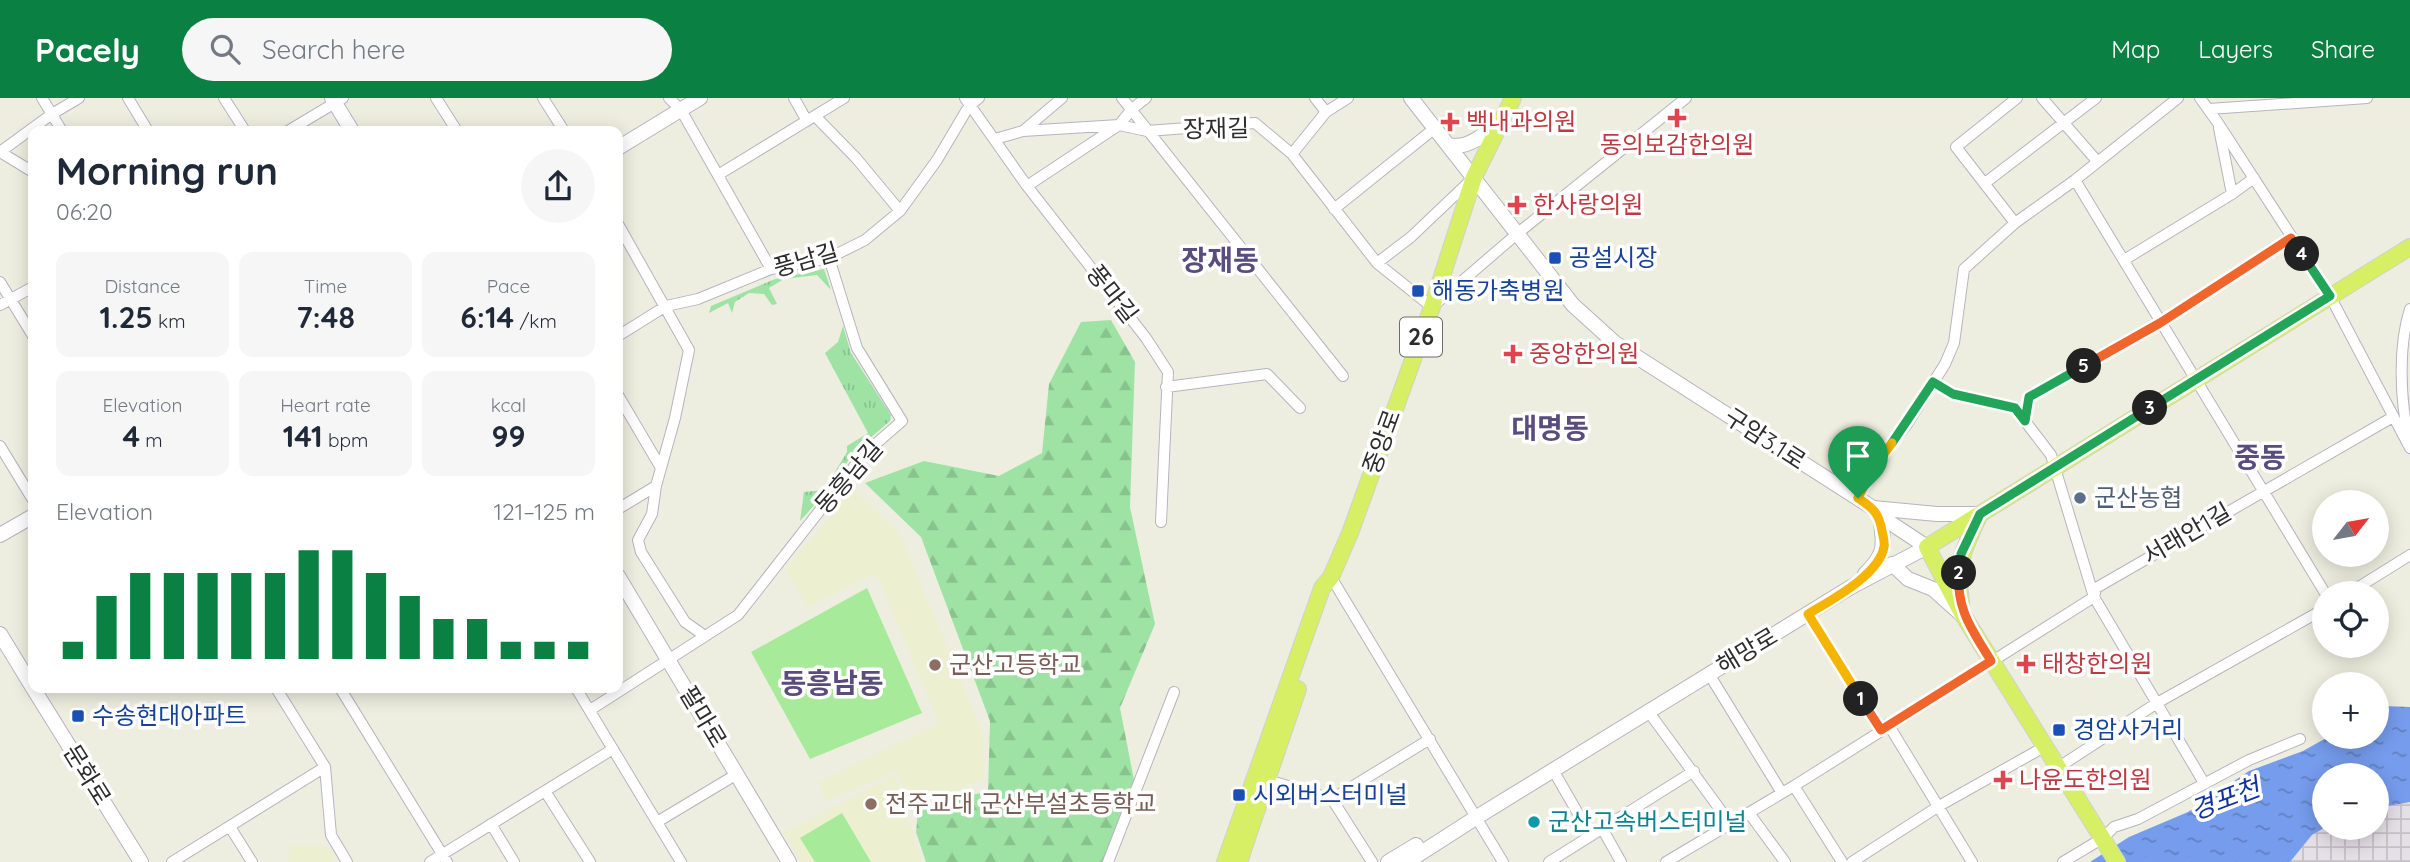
<!DOCTYPE html>
<meta charset="utf-8">
<style>
body{margin:0;font-family:Quicksand,"Noto Sans KR",sans-serif;background:#f6f6f7;color:#1f2937;height:100vh;display:flex;flex-direction:column;font-size:26px;white-space:nowrap}
*{box-sizing:border-box;margin:0}
p{font-size:23px;color:#747a83}
.icon{flex:none;width:38px;height:38px;fill:none;stroke:currentColor;stroke-width:2;stroke-linecap:round;stroke-linejoin:round}
.map{position:relative;flex:1;overflow:hidden}
.drawer{position:absolute;left:28px;top:28px;width:595px;height:567px;display:flex;flex-direction:column;background:#fff;border-radius:14px;box-shadow:0 4px 18px #0003}
.drawer>*{flex:none}
.needle{width:46px;rotate:59deg}
.controls{position:absolute;left:2312px;top:392px;display:grid;gap:14px}
.controls a{display:grid;place-items:center;width:77px;height:77px;border-radius:50%;background:#fff;box-shadow:0 4px 18px #0003;font-size:35px}
.pin{position:absolute;display:grid;place-items:center;width:60px;height:60px;color:#fff;margin:-72px -30px;border-radius:50% 50% 50% 0;rotate:-45deg;box-shadow:0 0 7px #0007}
.pin .icon{rotate:45deg}
.km{position:absolute;width:35px;height:35px;margin:-18px;border-radius:50%;background:#222;color:#fff;font-size:19px;line-height:35px;text-align:center}
.round{display:grid;place-items:center;flex:none;width:74px;height:74px;border-radius:37px;background:#f6f6f7}
.head{display:flex;align-items:center;justify-content:space-between;height:119px;padding:0 28px}
h1{font-size:38px;font-weight:700;line-height:52px}
.metrics{display:grid;grid-template-columns:repeat(3,1fr);gap:10px;height:119px;padding:7px 28px}
.metrics div{display:grid;align-content:center;border-radius:14px;background:#f6f6f7;text-align:center}
.metrics b{font-size:30px;font-weight:700}
.metrics small{font-size:19px;font-weight:400}
.metrics p{font-size:19px}
.chart{height:196px;padding:14px 28px}
.chart p{display:flex;justify-content:space-between}
.chart svg{width:100%;height:126px;margin-top:7px;stroke:#0b8043;stroke-width:6}
header{display:flex;align-items:center;gap:42px;box-sizing:border-box;height:98px;padding:0 35px;background:#0b8043;color:#fff}
header strong{font-size:33px}
nav{display:flex;gap:38px;margin-inline-start:auto;font-size:24px}
.search{width:490px;height:63px;background:#f6f6f7;display:flex;align-items:center;gap:18px;box-sizing:border-box;padding:0 24px;border-radius:38px;color:#747a83;font-size:26px}
.map>svg:first-child{display:block}
</style>
<header>
<strong>Pacely</strong>
<div class="search"><svg class="icon" aria-label="search" viewBox="0 0 24 24"><circle cx="10" cy="10" r="6"/><path d="M15 15l6 6"/></svg>Search here</div>
<nav><a>Map</a><a>Layers</a><a>Share</a></nav>
</header>
<div class="map">
<svg width="2410" height="764" viewBox="0 0 2410 764">
<defs>
<pattern id="industrial-grid" width="8" height="8" patternUnits="userSpaceOnUse" patternTransform="scale(1.75)"><rect width="8" height="8" fill="#e5e0e7"/><path d="M0 4h8M4 0v8" fill="none" stroke="#c5c0c6"/></pattern>
<pattern id="grass-tufts" width="24" height="20" patternUnits="userSpaceOnUse" patternTransform="scale(1.75)"><rect width="24" height="20" fill="#9ee3a3"/><path d="M3 7l-1-3M5 7V3M7 7l1-3M15 17l-1-3M17 17v-4M19 17l1-3" fill="none" stroke="#88c38d"/></pattern>
<pattern id="forest-firs" width="22" height="20" patternUnits="userSpaceOnUse" patternTransform="scale(1.75)"><rect width="22" height="20" fill="#9ee3a3"/><path d="M5 1l3.5 6h-7zM16 11l3.5 6h-7z" fill="#88c38d"/></pattern>
<pattern id="water-ripples" width="26" height="14" patternUnits="userSpaceOnUse" patternTransform="scale(1.75)"><rect width="26" height="14" fill="#769ced"/><path d="M2 4q2-2 4 0t4 0M15 11q2-2 4 0t4 0" fill="none" stroke="#6180c0"/></pattern>
</defs>
<rect width="100%" height="100%" fill="#eeeee0"/>
<path fill="url(#industrial-grid)" d="M 2410,704 L 2410,764 L 2290,764 L 2312,737 L 2324,730 L 2376,730 L 2377,710 Z"/>
<path fill="#ecefd0" d="M 854,391 L 901,437 L 983,637 L 984,681 L 911,710 L 897,673 L 826,703 L 818,684 L 939,625 L 876,475 L 808,509 L 785,471 Z
M 895,678 L 922,764 L 801,764 L 783,735 Z
M 291,746 L 327,749 L 333,754 L 332,764 L 289,764 L 288,761 Z"/>
<path fill="url(#grass-tufts)" d="M 824,171 L 831,192 L 817,177 L 784,181 L 769,190 L 777,206 L 772,207 L 764,196 L 749,195 L 735,204 L 732,215 L 728,205 L 709,215 L 711,208 L 775,181 Z
M 843,228 L 851,255 L 891,317 L 890,323 L 855,353 L 826,394 L 800,423 L 804,394 L 824,392 L 847,354 L 847,348 L 868,335 L 825,255 L 838,244 Z"/>
<path fill="url(#forest-firs)" d="M 1111,222 L 1135,264 L 1130,409 L 1155,526 L 1120,610 L 1134,682 L 1103,764 L 926,764 L 916,734 L 918,714 L 946,701 L 988,694 L 990,623 L 921,439 L 865,385 L 924,363 L 999,378 L 1042,355 L 1049,286 L 1081,224 Z"/>
<path fill="#a7ea9a" d="M 867,490 L 922,615 L 810,661 L 751,554 Z
M 842,715 L 871,764 L 815,764 L 800,740 Z"/>
<path fill="url(#water-ripples)" d="M 2382,608 L 2410,609 L 2410,704 L 2377,710 L 2376,677 L 2324,677 L 2324,730 L 2312,737 L 2290,764 L 2090,764 L 2129,739 L 2188,714 L 2249,673 L 2303,653 L 2328,639 L 2376,639 L 2377,611 Z"/>
<g fill="none" stroke-linecap="round" stroke-linejoin="round">
<defs>
<path id="street" d="M 42,0 L 62,33
M 128,0 L 148,33
M 224,0 L 245,33
M 436,0 L 457,33
M 543,0 L 564,33
M 669,0 L 681,12 L 771,171
M 794,0 L 807,23
M 965,0 L 1027,88 L 1146,240 L 1168,274 L 1161,424
M 1122,0 L 1343,278
M 1315,0 L 1326,14
M 2042,0 L 2097,63
M 2200,0 L 2218,25 L 2330,198 L 2410,350
M 2209,11 L 2367,0
M 815,18 L 856,60 L 900,113
M 2219,30 L 2232,96
M 288,33 L 343,0
M 1023,33 L 1062,0
M 995,41 L 1023,33 L 1119,27 L 1147,33 L 1255,25 L 1292,56 L 1377,165 L 1432,209 L 1518,135 L 1686,0
M 0,54 L 52,16 L 79,0
M 0,54 L 33,74
M 1292,56 L 1326,14 L 1348,0
M 718,77 L 844,0
M 2075,82 L 2325,495
M 1985,85 L 2096,0
M 1027,88 L 1119,27 L 1132,11 L 1146,0
M 1334,111 L 1435,30
M 2015,125 L 1956,49 L 2017,0
M 618,126 L 689,252 L 675,320 L 656,388 L 652,416 L 638,442 L 641,454 L 685,524 L 705,538
M 2124,162 L 2232,96 L 2254,80
M 1377,165 L 1411,139 L 1472,81
M 0,184 L 33,238
M 0,207 L 33,189
M 618,238 L 666,208 L 698,201 L 771,171 L 829,160 L 865,142 L 900,113 L 937,62 L 969,8 L 979,0
M 1933,284 L 1953,296 L 2015,310 L 2051,357 L 2094,499 L 2204,685
M 1166,289 L 1267,276 L 1300,310
M 618,297 L 661,370
M 2025,323 L 2029,299 L 2160,225 L 2291,140
M 2409,340 C 2400,303 2398,248 2410,211
M 0,348 L 33,402
M 1858,400 L 1873,370 L 1907,326 L 1945,266 L 1954,245 L 1964,171 L 2015,125 L 2075,82 L 2178,0
M 618,411 L 656,388
M 1331,479 L 1503,764
M 2349,495 L 2410,457
M 1808,516 L 1881,631
M 1709,576 L 1782,695
M 276,590 L 325,669 L 331,737 L 347,764
M 340,590 L 447,764
M 576,590 L 681,764
M 590,612 L 738,517 L 864,356 L 902,323 L 857,250 L 829,160
M 1648,613 L 1730,725
M 1888,626 L 1972,764
M 2059,669 L 2157,605 L 2324,511
M 1553,672 L 1591,738
M 1261,680 L 1332,701
M 1794,688 L 1842,764
M 545,693 L 590,764
M 1332,701 L 1430,641
M 1332,701 L 1372,764
M 1749,715 L 1785,764
M 657,724 L 737,676
M 491,726 L 514,764
M 230,729 L 252,764
M 1603,732 L 1621,764
M 172,764 L 325,669
M 430,764 L 613,651
M 1108,764 L 1174,594
M 1549,764 L 1694,673
M 1666,764 L 1794,688 L 2094,499 L 2096,490 L 2393,319
M 1852,764 L 1939,708 L 2044,649
M 2063,764 L 2103,740 L 2114,729 L 2138,721 L 2249,662 L 2300,641"/>
<path id="secondary" d="M 332,0 L 352,33
M 1411,0 L 1573,207 L 1615,245 L 1873,410 L 1880,418 L 1927,449
M 1449,47 C 1469,52 1487,34 1501,22
M 618,50 L 700,0
M 1873,410 L 1937,416 L 1980,416
M 0,437 L 33,418
M 1892,466 L 1908,481 L 1933,491 L 1961,516
M 1865,476 C 1887,455 1884,446 1880,418
M 618,478 L 789,764
M 0,536 L 33,590
M 33,590 L 141,764
M 1388,764 L 1416,747
M 1407,764 L 1477,719 L 1851,489 L 1927,449"/>
<path id="primary" d="M 1961,504 C 1955,466 1964,450 1980,416
M 1225,764 L 1322,490 L 1331,479 L 1350,435 L 1432,209 L 1474,79 L 1513,0
M 1239,764 L 1298,591
M 2117,764 L 1963,517 L 1927,449 L 2410,149"/>
</defs>
<use href="#street" stroke="#b7b3c0" stroke-width="12"/>
<use href="#secondary" stroke="#b7b3c0" stroke-width="16"/>
<use href="#primary" stroke="#d1d1d1" stroke-width="18"/>
<use href="#street" stroke="#fff" stroke-width="10"/>
<use href="#secondary" stroke="#fff" stroke-width="14"/>
<use href="#primary" stroke="#d6ef64" stroke-width="16"/>
</g>
<g fill="none" stroke-linecap="round" stroke-linejoin="round">
<defs>
<path id="split-1" d="M 1858,400 C 1873,410 1879,415 1882,433 C 1883,438 1885,444 1884,449 C 1879,477 1831,502 1808,516 L 1861,601"/>
<path id="split-2" d="M 1861,601 L 1881,632 L 1991,563 C 1973,533 1956,512 1959,475"/>
<path id="split-3" d="M 1959,475 L 1961,456 L 1980,416 L 2150,310"/>
<path id="split-4" d="M 2150,310 L 2330,198 L 2302,156"/>
<path id="split-5" d="M 2084,268 L 2160,225 L 2291,140 L 2302,156"/>
<path id="split-6" d="M 1892,345 L 1933,284 L 1953,296 L 2015,310 L 2025,323 L 2029,299 L 2084,268"/>
<path id="split-7" d="M 1858,400 L 1873,370 L 1892,345"/>
</defs>
<use href="#split-1" stroke="#fff" stroke-width="14"/>
<use href="#split-2" stroke="#fff" stroke-width="14"/>
<use href="#split-3" stroke="#fff" stroke-width="14"/>
<use href="#split-4" stroke="#fff" stroke-width="14"/>
<use href="#split-5" stroke="#fff" stroke-width="14"/>
<use href="#split-6" stroke="#fff" stroke-width="14"/>
<use href="#split-7" stroke="#fff" stroke-width="14"/>
<use href="#split-1" stroke="#f5b400" stroke-width="9"/>
<use href="#split-2" stroke="#f0652b" stroke-width="9"/>
<use href="#split-3" stroke="#22a559" stroke-width="9"/>
<use href="#split-4" stroke="#22a559" stroke-width="9"/>
<use href="#split-5" stroke="#f0652b" stroke-width="9"/>
<use href="#split-6" stroke="#22a559" stroke-width="9"/>
<use href="#split-7" stroke="#f5b400" stroke-width="9"/>
</g>
<g fill="#e0444e" stroke="#fff" stroke-width="2.5">
<path d="M1673.5 9.5h7v7h7v7h-7v7h-7v-7h-7v-7h7z"/>
<path d="M1446.5 13.5h7v7h7v7h-7v7h-7v-7h-7v-7h7z"/>
<path d="M1513.5 96.5h7v7h7v7h-7v7h-7v-7h-7v-7h7z"/>
<path d="M1509.5 245.5h7v7h7v7h-7v7h-7v-7h-7v-7h7z"/>
<path d="M2022.5 555.5h7v7h7v7h-7v7h-7v-7h-7v-7h7z"/>
<path d="M1999.5 671.5h7v7h7v7h-7v7h-7v-7h-7v-7h7z"/>
</g>
<g fill="#1a4fb4" stroke="#fff" stroke-width="2.5">
<rect x="1548" y="153" width="14" height="14" rx="3.5"/>
<rect x="1411" y="186" width="14" height="14" rx="3.5"/>
<rect x="71" y="611" width="14" height="14" rx="3.5"/>
<rect x="2052" y="625" width="14" height="14" rx="3.5"/>
<rect x="1232" y="690" width="14" height="14" rx="3.5"/>
</g>
<circle fill="#5c6f8a" stroke="#fff" stroke-width="2.5" cx="2080" cy="400" r="7"/>
<g fill="#8d6e63" stroke="#fff" stroke-width="2.5">
<circle cx="935" cy="567" r="7"/>
<circle cx="871" cy="706" r="7"/>
</g>
<circle fill="#0f9aa8" stroke="#fff" stroke-width="2.5" cx="1534" cy="724" r="7"/>
<g text-anchor="middle" stroke-width="7" stroke-linejoin="round" paint-order="stroke">
<rect fill="#fff" stroke="#6c6c6c" stroke-width="2" x="1400" y="219.5" width="42" height="39" rx="5"/>
<g font-size="23" font-weight="bold" fill="#2d2d2d">
<text x="1421" y="247">26</text>
</g>
<g font-size="24" fill="#be3a42" stroke="#fff" text-anchor="start">
<text x="1466" y="32">백내과의원</text>
<text x="1677" y="55" text-anchor="middle">동의보감한의원</text>
<text x="1533" y="115">한사랑의원</text>
<text x="1529" y="264">중앙한의원</text>
<text x="2042" y="574">태창한의원</text>
<text x="2019" y="690">나윤도한의원</text>
</g>
<g font-size="24" fill="#2d2d2d" stroke="#fff">
<text transform="translate(1216 31) rotate(-1)" y="8">장재길</text>
<text transform="translate(806 162) rotate(-16)" y="8">풍남길</text>
<text transform="translate(1112 196) rotate(52)" y="8">풍마길</text>
<text transform="translate(1765 341) rotate(33)" y="8">구암3.1로</text>
<text transform="translate(1382 344) rotate(-70)" y="8">중앙로</text>
<text transform="translate(849 379) rotate(-49)" y="8">동흥남길</text>
<text transform="translate(2187 436) rotate(-30)" y="8">서래안1길</text>
<text transform="translate(1747 553) rotate(-31)" y="8">해망로</text>
<text transform="translate(703 619) rotate(59)" y="8">팔마로</text>
<text transform="translate(87 677) rotate(58)" y="8">문화로</text>
</g>
<g font-size="24" fill="#164399" stroke="#fff" text-anchor="start">
<text x="1569" y="168">공설시장</text>
<text x="1432" y="201">해동가축병원</text>
<text x="92" y="626">수송현대아파트</text>
<text x="2073" y="640">경암사거리</text>
<text x="1253" y="705">시외버스터미널</text>
</g>
<g font-size="24" fill="#4e5e75" stroke="#fff" text-anchor="start">
<text x="2094" y="408">군산농협</text>
</g>
<g font-size="24" fill="#785e54" stroke="#fff" text-anchor="start">
<text x="949" y="575">군산고등학교</text>
<text x="885" y="714">전주교대 군산부설초등학교</text>
</g>
<g font-size="24" fill="#0d838f" stroke="#fff" text-anchor="start">
<text x="1548" y="732">군산고속버스터미널</text>
</g>
<g font-size="26" font-style="italic" fill="#10329e" stroke="#fff">
<text transform="translate(2225 701) rotate(-21)" y="9">경포천</text>
</g>
<g font-size="28" font-weight="bold" fill="#594d7e" stroke="#fff">
<text x="1220" y="172">장재동</text>
<text x="1550" y="340">대명동</text>
<text x="2260" y="369">중동</text>
<text x="832" y="595">동흥남동</text>
</g>
</g>
</svg>
<div class="controls">
<a><svg class="needle" viewBox="-14 -14 28 28"><path d="M0-13l5 13h-10z" fill="#e53935"/><path d="M0 13l5-13h-10z" fill="#747a83"/></svg></a>
<a><svg class="icon" aria-label="locate" viewBox="0 0 24 24"><circle cx="12" cy="12" r="6"/><path d="M12 2v4M12 18v4M2 12h4M18 12h4"/></svg></a>
<a>+</a>
<a>−</a>
</div>
<div class="pin" style="left:1858px;top:400px;background:#1e9e55"><svg class="icon" aria-label="arrive" viewBox="0 0 24 24"><path d="M6 21V4h12l-3 4 3 4H6"/></svg></div>
<b class="km" style="left:1861px;top:601px">1</b>
<b class="km" style="left:1959px;top:475px">2</b>
<b class="km" style="left:2150px;top:310px">3</b>
<b class="km" style="left:2302px;top:156px">4</b>
<b class="km" style="left:2084px;top:268px">5</b>
<section class="drawer">
<div class="head"><div><h1>Morning run</h1><p>06:20</p></div><a class="round"><svg class="icon" aria-label="share" viewBox="0 0 24 24"><path d="M12 15V3M7 8l5-5 5 5M5 13v7h14v-7"/></svg></a></div>
<div class="metrics">
<div><p>Distance</p><b>1.25<small> km</small></b></div>
<div><p>Time</p><b>7:48</b></div>
<div><p>Pace</p><b>6:14<small> /km</small></b></div>
</div>
<div class="metrics">
<div><p>Elevation</p><b>4<small> m</small></b></div>
<div><p>Heart rate</p><b>141<small> bpm</small></b></div>
<div><p>kcal</p><b>99</b></div>
</div>
<div class="chart"><p><span>Elevation</span>121–125 m</p>
<svg viewBox="0 0 160 44" preserveAspectRatio="none"><path d="M5 44V38M15 44V22M25 44V14M35 44V14M45 44V14M55 44V14M65 44V14M75 44V6M85 44V6M95 44V14M105 44V22M115 44V30M125 44V30M135 44V38M145 44V38M155 44V38"/></svg>
</div>
</section>
</div>
